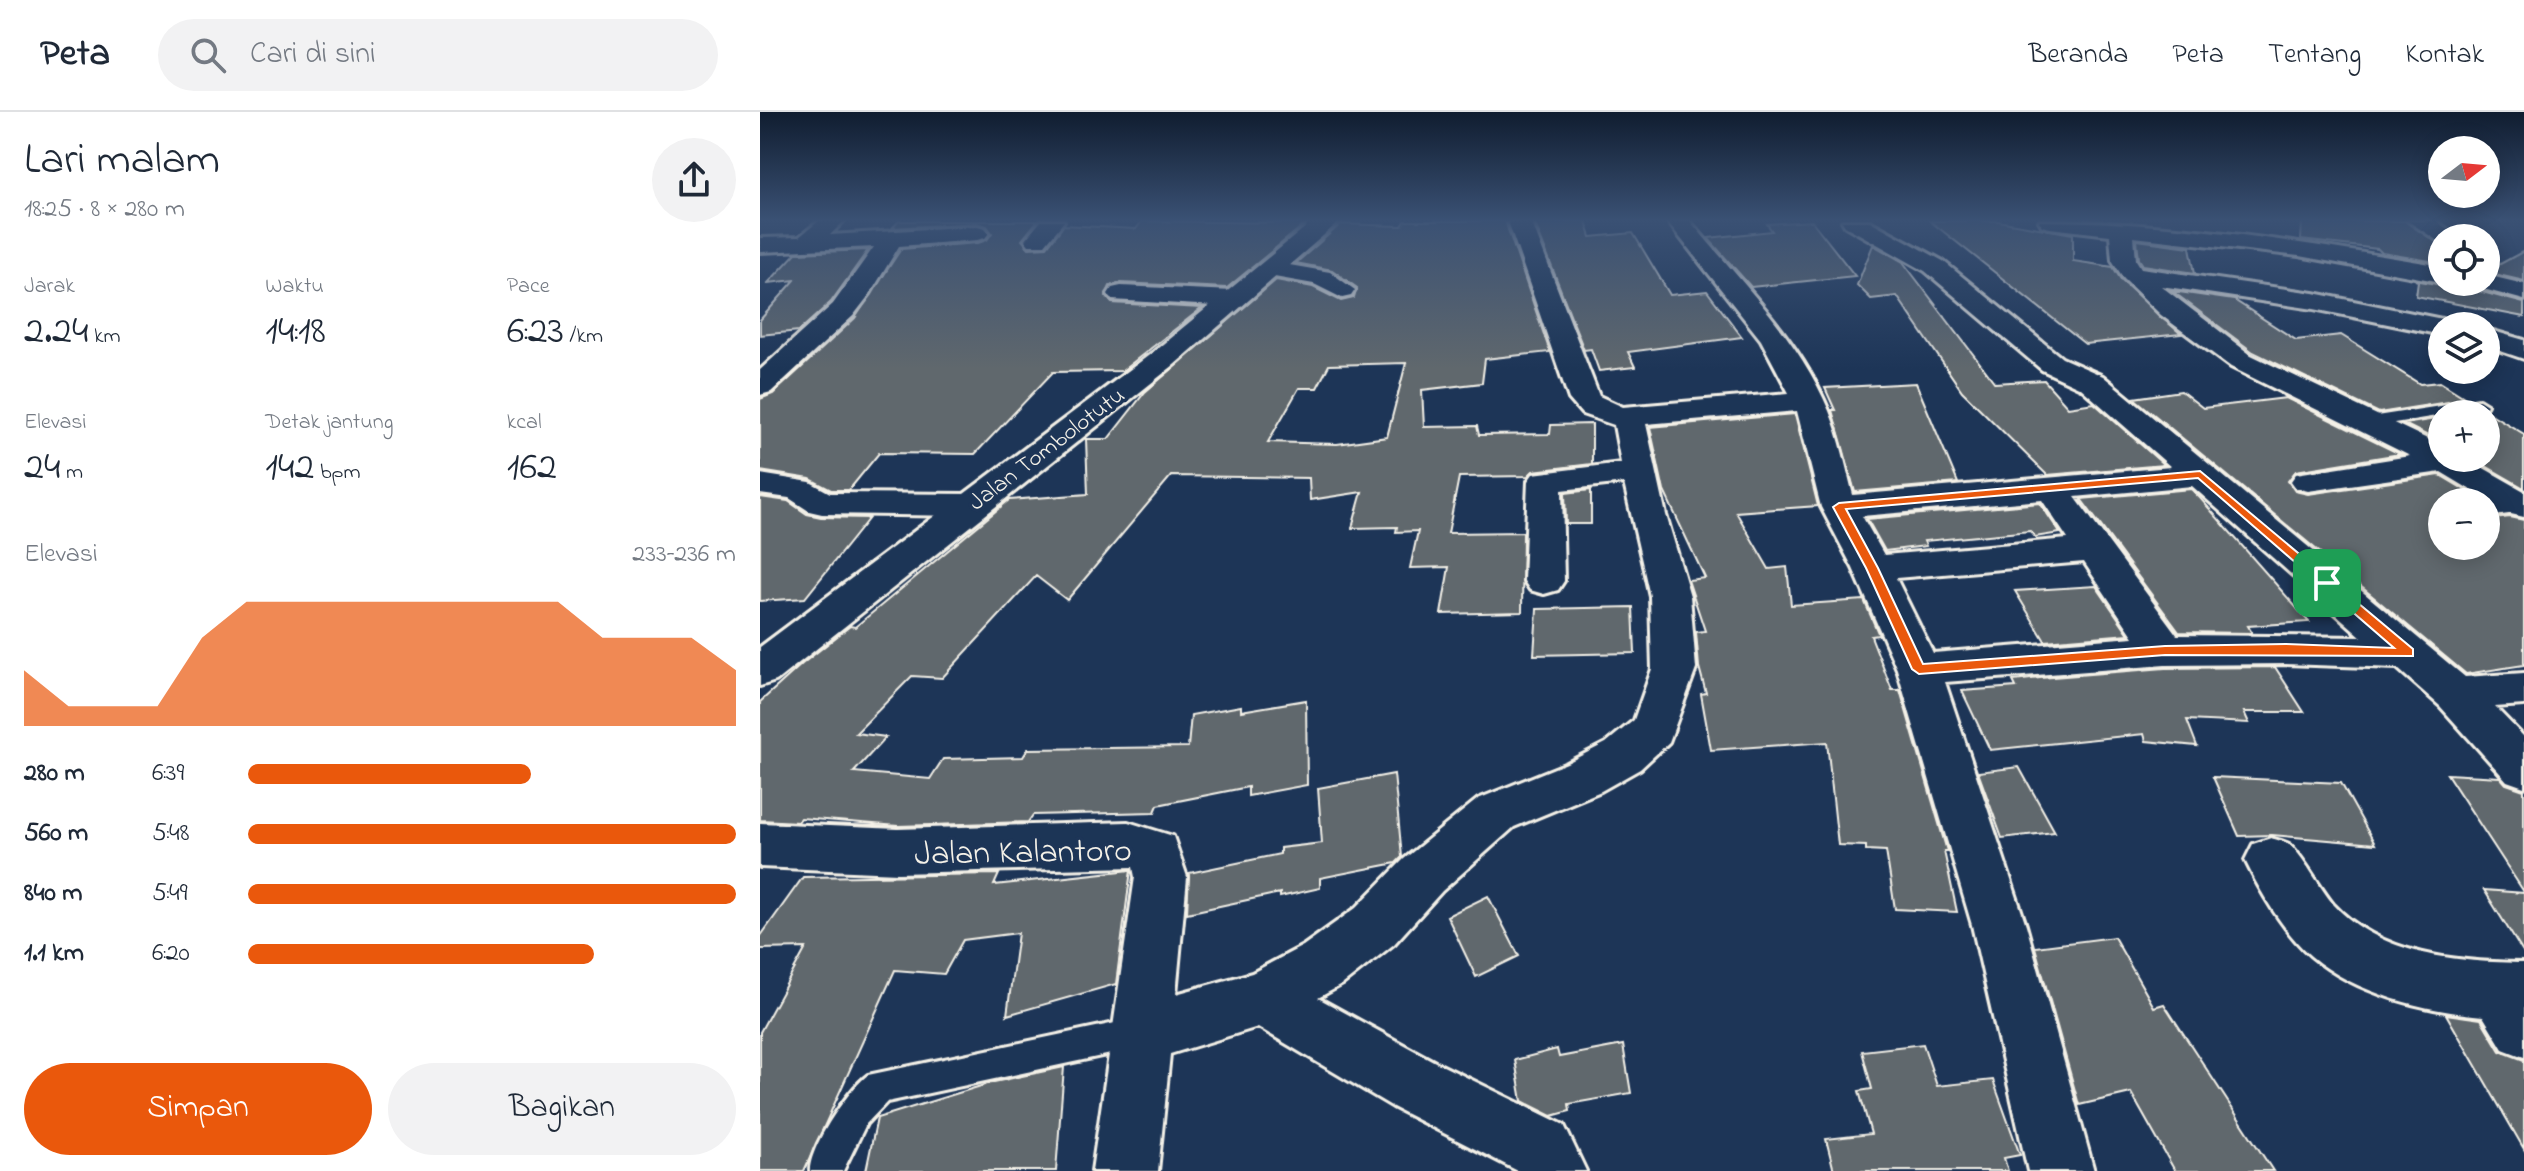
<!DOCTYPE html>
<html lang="id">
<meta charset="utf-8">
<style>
body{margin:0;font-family:"Indie Flower",sans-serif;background:#f2f2f3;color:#1f2937;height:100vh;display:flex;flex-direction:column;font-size:30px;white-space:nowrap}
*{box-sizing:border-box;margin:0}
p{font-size:26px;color:#747a83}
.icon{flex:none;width:44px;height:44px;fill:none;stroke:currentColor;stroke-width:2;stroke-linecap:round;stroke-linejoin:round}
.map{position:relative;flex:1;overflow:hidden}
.side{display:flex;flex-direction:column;background:#fff;width:760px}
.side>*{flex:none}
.needle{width:52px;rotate:74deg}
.buttons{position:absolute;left:1668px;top:24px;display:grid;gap:16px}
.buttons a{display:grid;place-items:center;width:72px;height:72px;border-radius:50%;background:#fff;box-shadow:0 4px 20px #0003;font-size:40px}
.pin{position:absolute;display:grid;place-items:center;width:68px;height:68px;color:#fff;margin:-34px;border-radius:16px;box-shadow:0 4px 12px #0006}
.round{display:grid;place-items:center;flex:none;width:84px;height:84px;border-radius:42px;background:#f2f2f3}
.head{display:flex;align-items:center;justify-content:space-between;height:136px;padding:0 24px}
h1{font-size:44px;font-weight:600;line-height:60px}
.stats{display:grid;grid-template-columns:repeat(3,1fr);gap:12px;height:136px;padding:8px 24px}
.stats div{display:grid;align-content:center}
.stats b{font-size:40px;font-weight:600}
.stats small{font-size:22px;font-weight:400}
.stats p{font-size:22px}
.chart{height:224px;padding:16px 24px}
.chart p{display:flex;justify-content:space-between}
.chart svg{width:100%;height:144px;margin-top:8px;fill:#ea580c;opacity:.7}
.button{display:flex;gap:16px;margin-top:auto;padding:16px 24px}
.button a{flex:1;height:92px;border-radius:48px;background:#ea580c;color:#fff;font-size:32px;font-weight:600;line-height:92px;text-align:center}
.button a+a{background:#f2f2f3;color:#1f2937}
ul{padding:0 24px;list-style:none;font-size:26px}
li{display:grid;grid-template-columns:128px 96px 1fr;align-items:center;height:60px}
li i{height:20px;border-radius:10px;background:#ea580c}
header{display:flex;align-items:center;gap:48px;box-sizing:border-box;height:112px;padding:0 40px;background:#fff;border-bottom:2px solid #e0e1e3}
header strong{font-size:38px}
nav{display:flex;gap:44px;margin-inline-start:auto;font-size:28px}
.search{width:560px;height:72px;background:#f2f2f3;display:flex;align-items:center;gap:20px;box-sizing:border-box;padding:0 28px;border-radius:44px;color:#747a83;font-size:30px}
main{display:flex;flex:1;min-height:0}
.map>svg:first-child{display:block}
</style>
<header>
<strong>Peta</strong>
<div class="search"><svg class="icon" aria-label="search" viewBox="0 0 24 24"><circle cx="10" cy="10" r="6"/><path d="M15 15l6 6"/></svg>Cari di sini</div>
<nav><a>Beranda</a><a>Peta</a><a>Tentang</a><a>Kontak</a></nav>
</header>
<main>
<section class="side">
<div class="head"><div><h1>Lari malam</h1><p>18:25 · 8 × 280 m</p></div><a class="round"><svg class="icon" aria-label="share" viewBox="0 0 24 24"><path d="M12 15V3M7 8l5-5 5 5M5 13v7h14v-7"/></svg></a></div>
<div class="stats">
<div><p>Jarak</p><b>2.24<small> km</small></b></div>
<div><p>Waktu</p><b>14:18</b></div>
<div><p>Pace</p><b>6:23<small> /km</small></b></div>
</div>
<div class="stats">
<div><p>Elevasi</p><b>24<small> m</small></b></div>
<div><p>Detak jantung</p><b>142<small> bpm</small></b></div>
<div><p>kcal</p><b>162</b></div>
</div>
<div class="chart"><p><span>Elevasi</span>233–236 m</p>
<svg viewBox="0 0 160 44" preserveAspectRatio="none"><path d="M0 44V27L10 38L20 38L30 38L40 17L50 6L60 6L70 6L80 6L90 6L100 6L110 6L120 6L130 17L140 17L150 17L160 27V44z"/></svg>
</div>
<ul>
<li><b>280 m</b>6:39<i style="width:58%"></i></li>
<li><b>560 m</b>5:48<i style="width:100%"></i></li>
<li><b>840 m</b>5:49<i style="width:100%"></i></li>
<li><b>1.1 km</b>6:20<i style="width:71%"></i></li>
</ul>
<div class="button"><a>Simpan</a><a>Bagikan</a></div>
</section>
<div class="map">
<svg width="1764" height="1059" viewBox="0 0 1764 1059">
<rect width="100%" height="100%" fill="#1d3557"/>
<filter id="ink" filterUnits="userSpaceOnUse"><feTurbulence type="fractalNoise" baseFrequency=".0125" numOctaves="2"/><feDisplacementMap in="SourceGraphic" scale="16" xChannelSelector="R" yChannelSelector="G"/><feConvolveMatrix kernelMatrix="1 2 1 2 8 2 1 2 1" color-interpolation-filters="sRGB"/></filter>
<g filter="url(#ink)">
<path fill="#61686d" stroke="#f4f1e8" stroke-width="2" fill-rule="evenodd" d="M 139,109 L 277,109 L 262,128 L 269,136 L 287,135 L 304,113 L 376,117 L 382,109 L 546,111 L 467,176 L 361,171 L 350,174 L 346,184 L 352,191 L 442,196 L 362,259 L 293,260 L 215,342 L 119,341 L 89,378 L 71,378 L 50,367 L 0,359 L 0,287 L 13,282 L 95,206 L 141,137 L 218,131 L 227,128 L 232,121 L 227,114 L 217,111 L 132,116 Z
M 645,109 L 745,109 L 790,240 L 725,247 L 722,271 L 662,278 L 664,315 L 717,314 L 719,323 L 790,322 L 791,313 L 832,312 L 832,352 L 773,359 L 768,364 L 699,365 L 688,421 L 763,420 L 762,500 L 681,502 L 689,455 L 650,456 L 658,419 L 636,420 L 637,415 L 592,416 L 602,380 L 550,388 L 549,366 L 411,364 L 307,488 L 276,464 L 182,566 L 152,564 L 96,621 L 126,625 L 94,660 L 170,667 L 183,647 L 263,645 L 268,637 L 428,635 L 431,603 L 481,594 L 481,599 L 546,588 L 547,673 L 488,684 L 488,675 L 398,693 L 395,700 L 273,703 L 268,710 L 138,714 L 41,706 L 38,710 L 0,708 L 0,590 L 42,552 L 90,514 L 95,515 L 249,388 L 328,382 L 326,327 L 348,327 L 385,280 L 516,168 L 553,175 L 581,189 L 594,186 L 597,176 L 572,158 L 536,151 L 581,112 L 642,114 ZM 646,251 L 627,325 L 577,332 L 508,330 L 539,276 L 557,276 L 569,253 Z
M 774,109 L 826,109 L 831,125 L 873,121 L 910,183 L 947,179 L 982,225 L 868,240 L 875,255 L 839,259 L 831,237 L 824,238 Z
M 1052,109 L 1095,164 L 991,175 L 948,126 L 1012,119 L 1007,112 Z
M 1170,109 L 1238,109 L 1313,122 L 1313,149 L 1353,155 L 1362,169 L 1421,222 L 1325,232 Z
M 1542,109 L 1645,109 L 1682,134 L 1682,151 L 1622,141 L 1618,137 L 1541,128 Z
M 1377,128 L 1430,135 L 1435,161 L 1383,153 L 1379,147 Z
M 1113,133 L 1143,150 L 1235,271 L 1284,268 L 1308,295 L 1334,291 L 1404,353 L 1287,363 L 1202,279 L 1137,184 L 1111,187 L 1097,173 Z
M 108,138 L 71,190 L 39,219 L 0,223 L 0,208 L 35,168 L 8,171 L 36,141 Z
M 1764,139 L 1764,169 L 1726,160 L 1726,154 L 1731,157 Z
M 1655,168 L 1681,173 L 1685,170 L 1709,170 L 1715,178 L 1764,191 L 1764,205 L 1656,184 L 1658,169 Z
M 1412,179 L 1474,188 L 1536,228 L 1581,223 L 1660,272 L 1680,270 L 1707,287 L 1619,301 L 1493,240 Z
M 1156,271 L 1198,371 L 1095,380 L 1072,298 L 1075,298 L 1065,276 Z
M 1421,279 L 1443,296 L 1526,286 L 1640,342 L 1536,359 L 1528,369 L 1535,379 L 1548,382 L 1680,363 L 1725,390 L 1682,390 L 1682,434 L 1726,434 L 1726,408 L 1750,405 L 1764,408 L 1764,553 L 1706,562 L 1374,286 Z
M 1726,299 L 1764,322 L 1764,376 L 1712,346 L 1726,346 L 1726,302 L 1707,302 Z
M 1035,302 L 1058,394 L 976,400 L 1009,457 L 1027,455 L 1031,493 L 1104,488 L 1119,523 L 1111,524 L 1132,578 L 1140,578 L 1187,739 L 1184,739 L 1197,800 L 1135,797 L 1126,739 L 1106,738 L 1106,734 L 1078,733 L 1067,630 L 951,638 L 941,582 L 946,581 L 939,555 L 936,520 L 945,519 L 928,468 L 945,466 L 904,379 L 890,315 Z
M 1682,306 L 1682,331 L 1644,312 Z
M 1431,377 L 1440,386 L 1549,510 L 1488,514 L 1492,521 L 1419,520 L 1321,387 Z
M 831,378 L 831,412 L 806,412 L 805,381 Z
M 0,385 L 28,389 L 47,402 L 61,405 L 109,406 L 45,486 L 0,489 Z
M 1280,391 L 1300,421 L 1275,425 L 1270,419 L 1164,429 L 1166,434 L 1125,439 L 1107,407 Z
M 1336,474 L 1369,522 L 1285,529 L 1255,479 Z
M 873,495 L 875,541 L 774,543 L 777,497 Z
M 1515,555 L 1544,600 L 1484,600 L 1489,611 L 1427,608 L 1437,634 L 1386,629 L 1384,622 L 1230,638 L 1202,579 L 1256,575 L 1253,569 L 1280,566 L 1405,556 Z
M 1259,655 L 1295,720 L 1242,726 L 1218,660 Z
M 634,662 L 642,745 L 636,751 L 560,766 L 560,776 L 520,785 L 520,781 L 427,801 L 429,761 L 520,742 L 520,736 L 562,731 L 558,676 Z
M 1687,662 L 1740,665 L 1746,672 L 1764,678 L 1764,780 Z
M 1453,665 L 1581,671 L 1615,732 L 1512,723 L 1479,724 Z
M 371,758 L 356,872 L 247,903 L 258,821 L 203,828 L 184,862 L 135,858 L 44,1059 L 0,1059 L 0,920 L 46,836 L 0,837 L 0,825 L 43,765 L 239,762 L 234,773 Z
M 1724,778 L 1764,781 L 1764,842 Z
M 728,784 L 759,844 L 716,865 L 687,804 Z
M 1354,825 L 1394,895 L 1404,892 L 1513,1059 L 1415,1059 L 1371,981 L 1319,993 L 1275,835 Z
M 1686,902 L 1721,907 L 1740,939 L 1764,948 L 1764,1037 Z
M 1163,932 L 1177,974 L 1233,968 L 1260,1043 L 1244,1046 L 1248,1059 L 1074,1059 L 1066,1027 L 1111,1022 L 1099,979 L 1112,977 L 1102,939 Z
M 863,933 L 871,981 L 809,992 L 810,999 L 792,1004 L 762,989 L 755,948 L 797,937 L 799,945 Z
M 304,955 L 296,1059 L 106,1059 L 117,1006 L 234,970 Z"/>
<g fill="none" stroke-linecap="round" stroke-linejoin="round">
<defs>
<path id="service" d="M 1719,288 L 1727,293 L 1725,296 L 1610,315 L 1602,310 L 1610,305 Z
M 1764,388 L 1764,400 L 1726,405 L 1726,393 Z
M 379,906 L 390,910 L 395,921 L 390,932 L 379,936 L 127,990 L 106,1012 L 83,1059 L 50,1059 C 50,1034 88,978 108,963 Z"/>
<path id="minor" d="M 59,109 L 84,109 L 70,123 L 217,114 L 225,116 L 229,121 L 225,126 L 217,128 L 139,134 L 110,182 L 93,204 L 11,280 L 0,283 L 0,258 L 73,192 L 114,135 L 0,140 L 0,126 L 39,125 Z
M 281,109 L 304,109 L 285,133 L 269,133 L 265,128 Z
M 748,109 L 771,109 L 839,284 L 863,295 L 1029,281 L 1001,228 L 907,109 L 930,109 C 980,169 1039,226 1069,299 C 1080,326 1086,356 1093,383 L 1411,355 L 1321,276 L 1282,258 L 1165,159 L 1085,114 L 1082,109 L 1110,109 L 1183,149 L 1302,246 L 1343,264 L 1705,565 L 1764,561 L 1764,593 L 1735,595 L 1764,625 L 1764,675 L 1747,669 L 1680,594 L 1637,556 L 1526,552 L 1405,553 L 1185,570 L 1266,813 L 1334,1059 L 1268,1059 L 1212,813 L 1137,557 L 1093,456 L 1061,395 L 1037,299 L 886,312 L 906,403 L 930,484 L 936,557 L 909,630 L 880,657 L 841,679 L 754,715 L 682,779 L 634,832 L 583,872 L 558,886 L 677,951 L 804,1013 L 826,1059 L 758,1059 L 633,995 L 498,915 L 410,942 L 398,1059 L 332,1059 L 375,765 L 373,755 L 138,761 L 0,755 L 0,711 L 138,717 L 368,710 L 413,724 L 427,765 L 416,882 L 492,861 L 543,834 L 596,796 L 644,747 L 718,687 L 807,651 L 846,631 L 874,608 L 892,557 L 890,484 L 864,371 L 802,378 L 804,469 L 798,478 L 784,482 L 770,478 L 764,469 L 768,369 L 773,362 L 861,351 L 854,313 L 822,302 L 809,287 ZM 1432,374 L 1602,525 L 1417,523 L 1315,385 ZM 1282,388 L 1308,427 L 1124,443 L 1102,404 ZM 1324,450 L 1374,525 L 1173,541 L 1136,466 Z
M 1279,109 C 1414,109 1548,131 1682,154 L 1682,170 L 1539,144 L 1374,125 L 1376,148 L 1381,156 L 1554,181 L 1692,209 L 1695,214 L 1682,214 L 1682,223 L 1554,197 L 1401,174 L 1491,243 L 1682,334 L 1682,346 L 1706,346 L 1764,379 L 1764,405 L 1751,402 L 1681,360 L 1548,379 L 1536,376 L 1531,369 L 1536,362 L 1650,344 L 1471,255 L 1401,203 L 1364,167 L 1352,148 L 1350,123 L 1290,116 L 1282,114 Z
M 1648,109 L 1676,109 L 1701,126 L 1682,126 L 1681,131 Z
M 512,150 L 570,160 L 595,178 L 591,184 L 582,186 L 554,172 L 503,163 L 499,158 L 503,153 Z
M 1726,163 L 1764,172 L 1764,188 L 1716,175 L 1712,170 L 1726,170 Z
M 361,174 L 473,179 L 482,181 L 486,187 L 482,193 L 473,195 L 352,188 L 348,182 L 352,176 Z
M 1726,217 L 1764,228 L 1764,247 L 1726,234 Z
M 0,362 L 50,370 L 70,381 L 211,382 L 224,385 L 229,393 L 224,401 L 211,404 L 62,402 L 49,399 L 29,386 L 0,382 Z
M 1511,726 C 1516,728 1524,729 1529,732 C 1541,741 1561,778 1573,792 C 1621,844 1698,850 1764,851 L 1764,945 L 1743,937 L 1723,904 C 1665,899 1596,882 1551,844 C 1523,819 1501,781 1485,748 L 1493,732 Z"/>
<path id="tertiary" d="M 553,109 L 580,109 L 414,253 L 16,569 L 0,574 L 0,535 L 392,241 Z"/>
</defs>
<use href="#service" stroke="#f4f1e8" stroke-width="6"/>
<use href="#minor" stroke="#f4f1e8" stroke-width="6"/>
<use href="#tertiary" stroke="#f4f1e8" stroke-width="6"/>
<use href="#service" fill="#1d3557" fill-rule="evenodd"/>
<use href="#minor" fill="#1d3557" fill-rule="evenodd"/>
<use href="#tertiary" fill="#1d3557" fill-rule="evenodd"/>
</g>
</g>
<linearGradient id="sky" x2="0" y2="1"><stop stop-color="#101d30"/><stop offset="0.42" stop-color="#3a5174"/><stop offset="1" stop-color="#3a5174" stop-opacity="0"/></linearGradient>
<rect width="1764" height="257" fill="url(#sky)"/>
<path fill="#ea580c" stroke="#fff" stroke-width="2" fill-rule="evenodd" d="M 1440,359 L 1653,537 L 1653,544 L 1405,543 L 1159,562 L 1152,557 L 1106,456 L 1073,395 L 1079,391 ZM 1438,366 L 1634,536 L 1526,532 L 1405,534 L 1163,552 L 1118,456 L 1086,397 Z"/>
<g text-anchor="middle" stroke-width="7" stroke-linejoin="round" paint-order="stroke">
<g font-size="24" fill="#f4f1e8" stroke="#1d3557">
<text transform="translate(286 336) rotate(-37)" y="8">Jalan Tombolotutu</text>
</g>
<g font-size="34" fill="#f4f1e8" stroke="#1d3557">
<text transform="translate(263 738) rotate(-1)" y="12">Jalan Kalantoro</text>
</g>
</g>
</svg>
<div class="buttons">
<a><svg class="needle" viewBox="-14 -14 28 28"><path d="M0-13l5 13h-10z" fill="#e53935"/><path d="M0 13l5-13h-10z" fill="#747a83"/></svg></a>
<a><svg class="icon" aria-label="locate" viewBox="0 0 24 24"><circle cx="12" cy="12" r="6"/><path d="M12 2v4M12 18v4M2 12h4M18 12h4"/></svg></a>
<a><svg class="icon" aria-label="layers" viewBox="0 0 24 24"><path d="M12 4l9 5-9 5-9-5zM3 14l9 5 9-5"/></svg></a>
<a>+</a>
<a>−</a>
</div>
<div class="pin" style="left:1567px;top:471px;background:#1e9e55"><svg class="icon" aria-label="arrive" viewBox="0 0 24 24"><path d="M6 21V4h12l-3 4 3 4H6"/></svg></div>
</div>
</main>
